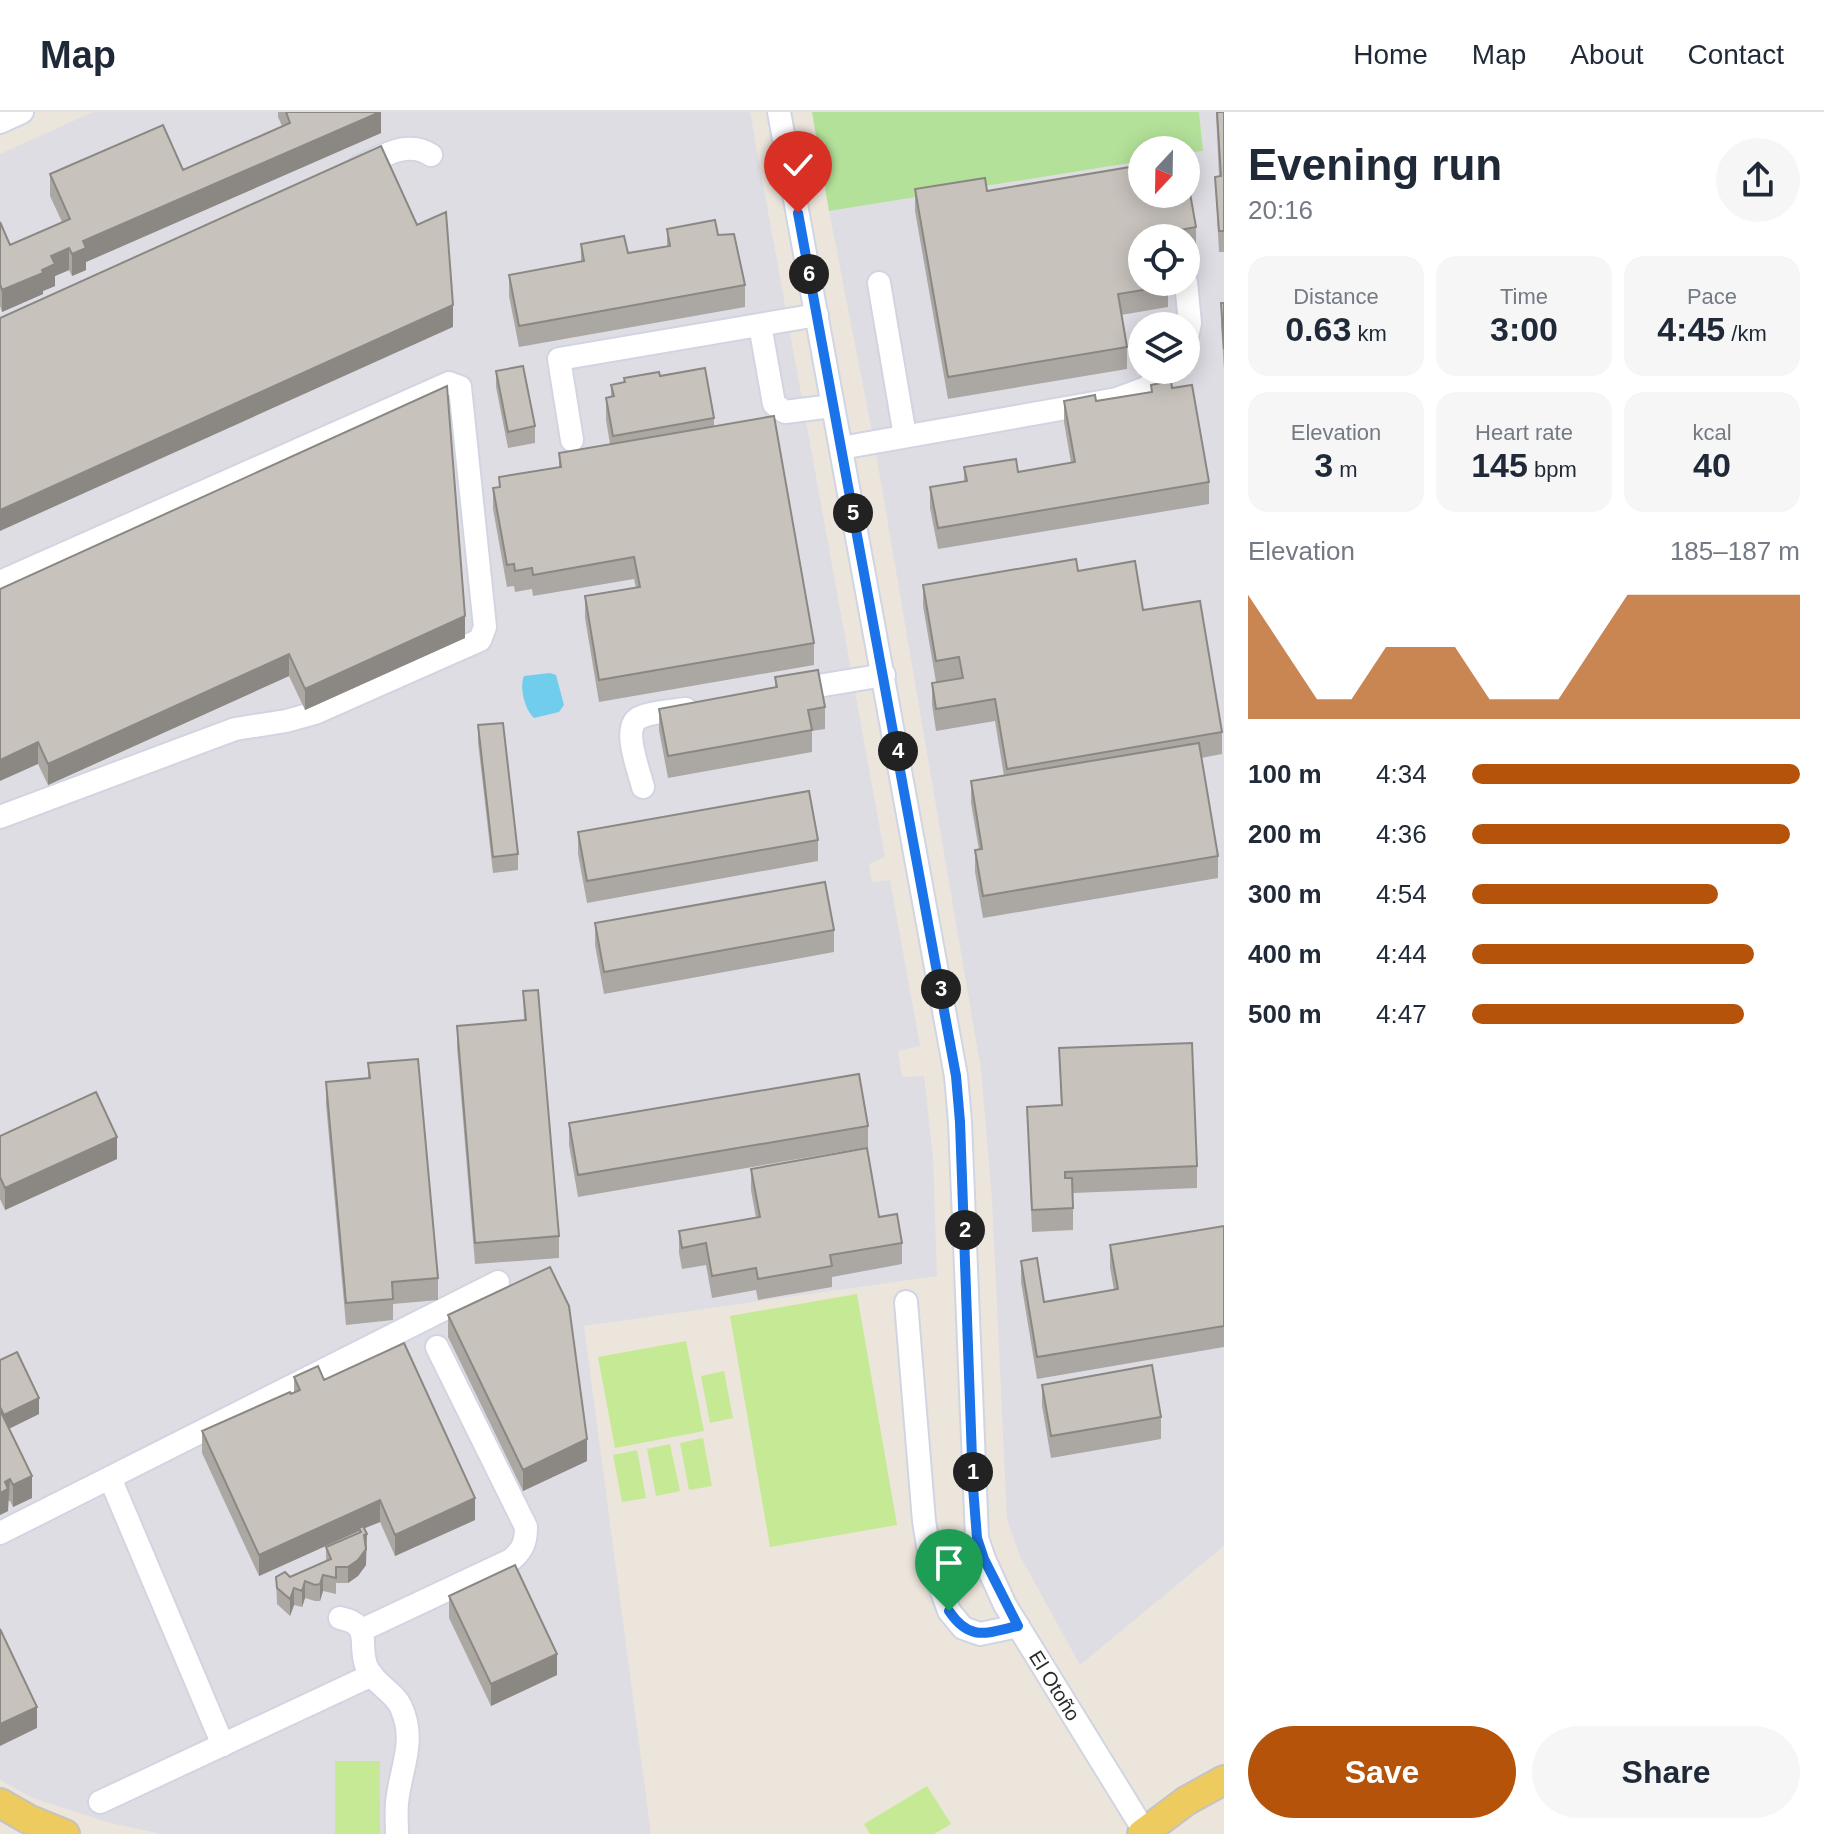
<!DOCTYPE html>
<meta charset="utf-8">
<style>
body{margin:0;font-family:Helvetica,sans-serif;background:#f6f6f7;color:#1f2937;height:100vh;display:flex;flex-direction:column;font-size:30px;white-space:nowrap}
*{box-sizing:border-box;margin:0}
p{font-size:26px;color:#747a83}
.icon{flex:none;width:44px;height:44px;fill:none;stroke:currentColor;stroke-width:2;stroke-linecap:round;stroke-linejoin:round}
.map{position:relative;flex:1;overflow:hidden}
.sheet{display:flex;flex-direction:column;background:#fff;width:600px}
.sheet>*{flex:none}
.needle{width:52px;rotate:202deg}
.fabs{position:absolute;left:1128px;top:24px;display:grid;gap:16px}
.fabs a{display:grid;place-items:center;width:72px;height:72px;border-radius:50%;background:#fff;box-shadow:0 4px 20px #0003;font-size:40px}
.pin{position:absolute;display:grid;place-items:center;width:68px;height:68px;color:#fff;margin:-82px -34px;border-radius:50% 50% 50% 0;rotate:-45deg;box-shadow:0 0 8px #0007}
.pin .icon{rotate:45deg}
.km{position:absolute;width:40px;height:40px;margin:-20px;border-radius:50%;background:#222;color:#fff;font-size:22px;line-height:40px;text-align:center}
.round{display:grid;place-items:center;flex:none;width:84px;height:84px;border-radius:42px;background:#f6f6f7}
.headline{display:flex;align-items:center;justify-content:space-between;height:136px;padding:0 24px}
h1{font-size:44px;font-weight:700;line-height:60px}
.figures{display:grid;grid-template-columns:repeat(3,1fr);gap:12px;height:136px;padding:8px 24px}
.figures div{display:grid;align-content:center;border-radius:20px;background:#f6f6f7;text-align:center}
.figures b{font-size:34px;font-weight:700}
.figures small{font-size:22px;font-weight:400}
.figures p{font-size:22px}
.chart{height:224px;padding:16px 24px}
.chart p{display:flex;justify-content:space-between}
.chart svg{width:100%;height:144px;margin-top:8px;fill:#b45309;opacity:.7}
.button{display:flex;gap:16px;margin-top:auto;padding:16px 24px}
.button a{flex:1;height:92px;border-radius:48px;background:#b45309;color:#fff;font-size:32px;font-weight:700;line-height:92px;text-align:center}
.button a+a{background:#f6f6f7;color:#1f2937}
ul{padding:0 24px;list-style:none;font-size:26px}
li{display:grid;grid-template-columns:128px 96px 1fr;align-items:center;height:60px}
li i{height:20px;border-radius:10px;background:#b45309}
header{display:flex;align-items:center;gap:48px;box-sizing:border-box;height:112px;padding:0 40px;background:#fff;border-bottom:2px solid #e0e1e3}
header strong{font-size:38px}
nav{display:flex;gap:44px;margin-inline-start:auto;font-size:28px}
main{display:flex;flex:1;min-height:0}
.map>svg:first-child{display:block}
</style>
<header>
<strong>Map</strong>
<nav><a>Home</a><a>Map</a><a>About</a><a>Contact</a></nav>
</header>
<main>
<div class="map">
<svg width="1224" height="1722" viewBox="0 0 1224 1722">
<rect width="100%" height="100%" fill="#ece5dc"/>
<path fill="#dfdde4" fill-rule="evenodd" d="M 93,0 L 750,0 L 885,745 L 869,752 L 872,770 L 890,768 L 920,934 L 898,939 L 902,965 L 924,964 L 933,1045 L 937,1164 L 584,1214 L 651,1722 L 162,1722 L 110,1711 L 33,1686 L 0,1668 L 0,42 Z
M 1199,0 L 1224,0 L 1224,1434 L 1080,1553 L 1021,1446 L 1007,1408 L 992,1087 L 981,958 L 874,330 L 829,99 L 1142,49 L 1142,82 L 1186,82 L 1186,41 L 1203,38 ZM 1142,126 L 1186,126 L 1186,170 L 1142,170 ZM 1142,214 L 1186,214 L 1186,258 L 1142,258 Z"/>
<path fill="#b3e199" d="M 812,0 L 1199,0 L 1203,39 L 1186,41 L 1186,38 L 1142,38 L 1142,49 L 829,99 Z"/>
<path fill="#c6e995" d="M 857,1182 L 897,1413 L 770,1435 L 730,1204 Z
M 686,1229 L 704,1319 L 615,1336 L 598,1245 Z
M 724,1259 L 733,1306 L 710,1311 L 701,1264 Z
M 703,1326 L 712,1374 L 689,1378 L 680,1331 Z
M 670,1332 L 680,1379 L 656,1384 L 647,1337 Z
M 637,1338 L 646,1386 L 622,1390 L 613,1343 Z
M 335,1649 L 380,1649 L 380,1722 L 335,1722 Z
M 927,1674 L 951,1712 L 934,1722 L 870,1722 L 864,1712 Z"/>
<path fill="#71cdec" d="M 550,561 L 556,563 L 564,593 L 559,600 L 534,606 C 525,598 519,576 524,564 Z"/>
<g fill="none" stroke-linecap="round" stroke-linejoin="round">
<defs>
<g id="minor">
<path id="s1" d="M 779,0 L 956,964 L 960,1010 L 977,1426 L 984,1447 L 1005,1493 L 1145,1720"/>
<path d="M 0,10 L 22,0"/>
<path d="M 359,55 C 382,45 407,27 431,43"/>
<path d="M 1186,170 L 1190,211 L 1186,230"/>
<path d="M 879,171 L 905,324"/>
<path d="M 760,213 L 774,292 L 785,300 L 832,294"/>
<path d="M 572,328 L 559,247 L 817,203"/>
<path d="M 841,336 L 1117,287 L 1146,276 L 1170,258"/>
<path d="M 0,470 L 449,271 L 460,275 L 485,515 L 480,528 L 315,601 L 286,609 L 235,617 L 0,705"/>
<path d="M 794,578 L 884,563"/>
<path d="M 643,675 C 639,658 620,613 641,605 C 654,599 672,599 686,597"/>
<path d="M 906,1190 L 924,1409 L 930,1446 L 949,1499 L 963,1516 L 980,1522 L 1018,1514"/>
<path d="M 110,1366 L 223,1633"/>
<path d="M 0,1421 L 498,1170"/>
<path d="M 340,1506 C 373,1513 358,1530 366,1553 C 372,1571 394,1579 401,1595 C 417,1630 400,1657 397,1691 C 396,1701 397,1712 397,1722"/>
<path d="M 362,1518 L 511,1448 C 523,1438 526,1430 526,1415 L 437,1235"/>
<path d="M 100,1690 L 372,1563"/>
</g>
<path id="major" d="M 0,1691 L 28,1707 L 65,1722
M 1142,1722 L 1186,1689 L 1224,1668"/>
</defs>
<use href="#minor" stroke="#d1d5e2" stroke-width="26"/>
<use href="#major" stroke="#c3c3c3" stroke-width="32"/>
<use href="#minor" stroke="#fff" stroke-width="22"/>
<use href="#major" stroke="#eecb5f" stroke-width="28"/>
</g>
<path fill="#aba7a2" d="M 278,0 L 381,0 L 381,21 L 86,150 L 86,158 L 72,164 L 69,158 L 55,164 L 55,174 L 43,179 L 43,182 L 2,200 L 0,194 L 0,110 L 10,133 L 62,110 L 50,84 L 50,62 L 183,58 L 282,14 L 278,5 Z
M 1216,0 L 1224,0 L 1224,140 L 1219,140 L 1215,65 L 1219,64 Z
M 915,77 L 987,79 L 1196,115 L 1196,137 L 1186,139 L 1186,126 L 1142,126 L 1168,174 L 1168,195 L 1121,203 L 1127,235 L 1127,257 L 948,287 L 915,99 Z
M 667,117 L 718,123 L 745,173 L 745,195 L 519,235 L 509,184 L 509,163 L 581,150 L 581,132 L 628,141 L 667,134 Z
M 1221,191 L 1224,191 L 1224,258 L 1221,213 Z
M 496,259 L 535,314 L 535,331 L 508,336 L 496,275 Z
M 660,264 L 714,306 L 714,314 L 814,531 L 814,553 L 599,590 L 585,506 L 585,484 L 636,476 L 634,467 L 533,484 L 532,477 L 515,480 L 514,474 L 507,475 L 493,397 L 493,376 L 499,375 L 499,365 L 559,355 L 559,341 L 610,332 L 606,308 L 606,286 L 611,285 L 611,273 Z
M 1151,273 L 1172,276 L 1209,370 L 1209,392 L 938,437 L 930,396 L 930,375 L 964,369 L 964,355 L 1018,360 L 1071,351 L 1064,310 L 1064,289 L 1096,289 L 1151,280 Z
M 1078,459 L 1222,620 L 1222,642 L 1201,646 L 1218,744 L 1218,766 L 983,806 L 975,760 L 975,738 L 979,738 L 971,691 L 971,669 L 1004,664 L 995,609 L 936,619 L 932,593 L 932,571 L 936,570 L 923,494 L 923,473 Z
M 0,477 L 465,526 L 305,598 L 289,564 L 48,673 L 38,652 Z
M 775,565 L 825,595 L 825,617 L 812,619 L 812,640 L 668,666 L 659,618 L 659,597 L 775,576 Z
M 478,613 L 518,742 L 518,758 L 493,761 L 478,630 Z
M 578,720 L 818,728 L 818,749 L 587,791 L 578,742 Z
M 595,811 L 834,818 L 834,840 L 604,882 L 595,833 Z
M 523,879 L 559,1124 L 559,1146 L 475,1152 L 457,935 L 457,914 L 524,908 Z
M 1059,936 L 1197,1054 L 1197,1076 L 1073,1081 L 1073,1118 L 1032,1120 L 1027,995 L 1061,993 Z
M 368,951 L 438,1166 L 438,1188 L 393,1192 L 393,1208 L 346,1213 L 326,992 L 326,970 L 368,967 Z
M 569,1011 L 868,1014 L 868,1035 L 578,1085 L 569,1033 Z
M 0,1024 L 117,1047 L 5,1098 L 0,1087 Z
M 751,1057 L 879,1105 L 902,1131 L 902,1152 L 832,1165 L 832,1175 L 758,1188 L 756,1178 L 712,1186 L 706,1153 L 682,1157 L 679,1141 L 679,1119 L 756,1106 L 751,1078 Z
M 1224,1114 L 1224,1235 L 1037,1267 L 1021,1170 L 1021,1149 L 1044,1190 L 1114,1178 L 1110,1155 L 1110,1133 Z
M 448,1203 L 587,1349 L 523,1379 L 448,1225 Z
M 0,1248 L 39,1302 L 9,1317 L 32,1386 L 13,1395 L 10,1389 L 8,1389 L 8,1399 L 0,1403 Z
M 294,1265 L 324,1268 L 475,1408 L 395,1444 L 380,1410 L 365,1416 L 367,1438 L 366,1439 L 366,1453 L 358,1464 L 348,1471 L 336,1471 L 336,1482 L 323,1479 L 320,1489 L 315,1489 L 305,1486 L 302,1495 L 294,1493 L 290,1504 L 277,1492 L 276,1465 L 290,1465 L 326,1449 L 326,1435 L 359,1421 L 359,1419 L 259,1464 L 202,1341 L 202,1319 L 294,1281 Z
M 1042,1273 L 1161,1305 L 1161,1327 L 1051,1346 L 1042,1294 Z
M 449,1484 L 557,1563 L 491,1594 L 449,1506 Z"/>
<path fill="#8b8884" d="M 381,0 L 381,21 L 86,150 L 86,158 L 72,164 L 72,142 L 83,129 Z
M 69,136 L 69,158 L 55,164 L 55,174 L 43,179 L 43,182 L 2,200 L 2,178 L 42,158 L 51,144 Z
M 453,193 L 453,215 L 0,419 L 0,398 Z
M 465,504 L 465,526 L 305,598 L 305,577 Z
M 289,542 L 289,564 L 48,673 L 48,652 Z
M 38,630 L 38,652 L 0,669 L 0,648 Z
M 117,1025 L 117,1047 L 5,1098 L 5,1076 Z
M 39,1286 L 39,1302 L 4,1319 L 4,1303 Z
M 587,1327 L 587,1349 L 523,1379 L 523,1358 Z
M 32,1364 L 32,1386 L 13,1395 L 13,1373 Z
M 10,1367 L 8,1399 L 0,1403 L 0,1381 L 5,1370 Z
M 475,1386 L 475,1408 L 395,1444 L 395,1423 Z
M 380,1388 L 380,1410 L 360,1418 L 359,1416 L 359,1419 L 259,1464 L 259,1443 Z
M 367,1422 L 366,1453 L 358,1464 L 348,1471 L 348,1455 L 364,1423 Z
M 323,1463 L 323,1479 L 320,1489 L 320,1472 Z
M 305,1469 L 305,1486 L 302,1495 L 302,1479 Z
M 294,1476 L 294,1493 L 290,1504 L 290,1487 Z
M 557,1542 L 557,1563 L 491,1594 L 491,1572 Z
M 37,1595 L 37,1616 L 0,1634 L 0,1612 Z"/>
<path fill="#c7c2bc" stroke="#8b8884" stroke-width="2" d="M 286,0 L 380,0 L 83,129 L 86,136 L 72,142 L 69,136 L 51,144 L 55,152 L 42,158 L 43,161 L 2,178 L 0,172 L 0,110 L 10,133 L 70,107 L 50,62 L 163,13 L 183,58 L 290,11 Z
M 1217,0 L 1224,0 L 1224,119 L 1219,119 L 1215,65 L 1221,64 Z
M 381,34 L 417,113 L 446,100 L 453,193 L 0,398 L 0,206 Z
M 1142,53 L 1142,82 L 1186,82 L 1186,59 L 1196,115 L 1159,122 L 1160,126 L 1142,126 L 1142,170 L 1167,170 L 1168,174 L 1118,182 L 1127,235 L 948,265 L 915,77 L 985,66 L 987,79 Z
M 715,108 L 718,123 L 734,122 L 745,173 L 519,214 L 509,163 L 584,149 L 581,132 L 624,124 L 628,141 L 670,134 L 667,117 Z
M 1221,191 L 1224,191 L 1224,237 Z
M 523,254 L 535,314 L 508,320 L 496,259 Z
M 705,256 L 714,306 L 613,324 L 606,286 L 614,284 L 611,273 L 625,270 L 624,266 L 659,260 L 660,264 Z
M 1171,269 L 1172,276 L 1192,273 L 1209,370 L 938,416 L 930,375 L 967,369 L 964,355 L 1016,347 L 1018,360 L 1075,350 L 1064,289 L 1095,283 L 1096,289 L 1152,280 L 1151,273 Z
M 447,274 L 465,504 L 305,577 L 289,542 L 48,652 L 38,630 L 0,648 L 0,477 Z
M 774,304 L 814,531 L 599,568 L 585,484 L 640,475 L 634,445 L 533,463 L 532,456 L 515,459 L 514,452 L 507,453 L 493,376 L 500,375 L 499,365 L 561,355 L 559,341 Z
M 1076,447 L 1078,459 L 1135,449 L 1143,498 L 1200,489 L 1222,620 L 1007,657 L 995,587 L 936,597 L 932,571 L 963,566 L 959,545 L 936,549 L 923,473 Z
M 818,558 L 825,595 L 808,598 L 812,618 L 668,644 L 659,597 L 777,575 L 775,565 Z
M 503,611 L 518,742 L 493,745 L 478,613 Z
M 1199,631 L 1218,744 L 983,784 L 975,738 L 982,737 L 971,669 Z
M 809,679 L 818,728 L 587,769 L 578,720 Z
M 825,770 L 834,818 L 604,860 L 595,811 Z
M 538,878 L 559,1124 L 475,1131 L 457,914 L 526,908 L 523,879 Z
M 1192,931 L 1197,1054 L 1065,1060 L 1065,1066 L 1072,1066 L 1073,1096 L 1032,1098 L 1027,995 L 1062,993 L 1059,936 Z
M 418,947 L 438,1166 L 392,1170 L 393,1187 L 346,1191 L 326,970 L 370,966 L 368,951 Z
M 859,962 L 868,1014 L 578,1063 L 569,1011 Z
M 96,980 L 117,1025 L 5,1076 L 0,1065 L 0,1024 Z
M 867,1036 L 879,1105 L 897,1102 L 902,1131 L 830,1143 L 832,1154 L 758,1167 L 756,1156 L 712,1164 L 706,1131 L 682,1136 L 679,1119 L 760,1105 L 751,1057 Z
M 1224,1114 L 1224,1214 L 1037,1245 L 1021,1149 L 1037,1146 L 1044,1190 L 1118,1177 L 1110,1133 Z
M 550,1155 L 569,1194 L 587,1327 L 523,1358 L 448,1203 Z
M 404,1231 L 475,1386 L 395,1423 L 380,1388 L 259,1443 L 202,1319 L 290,1280 L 291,1282 L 300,1278 L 294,1265 L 318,1254 L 324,1268 Z
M 17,1240 L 39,1286 L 4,1303 L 0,1295 L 0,1248 Z
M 1152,1253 L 1161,1305 L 1051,1324 L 1042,1273 Z
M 0,1298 L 32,1364 L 13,1373 L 10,1367 L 5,1370 L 8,1377 L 0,1381 Z
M 363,1414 L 367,1422 L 364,1423 L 366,1437 L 358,1448 L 348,1455 L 336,1455 L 336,1466 L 323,1463 L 320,1472 L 315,1473 L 305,1469 L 302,1479 L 294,1476 L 290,1487 L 277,1476 L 276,1465 L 285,1460 L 290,1465 L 331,1447 L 326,1435 L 361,1420 L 359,1416 Z
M 515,1453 L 557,1542 L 491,1572 L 449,1484 Z
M 0,1517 L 37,1595 L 0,1612 Z"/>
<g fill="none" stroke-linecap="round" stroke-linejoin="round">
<defs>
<path id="route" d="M 798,101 L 956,964 L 960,1010 L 973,1375 L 977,1426 L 984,1447 L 1018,1514 C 986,1521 970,1530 949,1499"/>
</defs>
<use href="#route" stroke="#fff" stroke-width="16"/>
<use href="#route" stroke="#1a73e8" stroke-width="10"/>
</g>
<g text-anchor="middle" stroke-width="8" stroke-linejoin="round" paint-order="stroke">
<g font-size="20" fill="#2a2a2a" stroke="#fff">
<text dy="7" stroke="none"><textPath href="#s1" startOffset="1610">El Otoño</textPath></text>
</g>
</g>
</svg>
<div class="fabs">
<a><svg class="needle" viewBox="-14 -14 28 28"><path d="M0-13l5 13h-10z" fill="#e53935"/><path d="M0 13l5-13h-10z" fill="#747a83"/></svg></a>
<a><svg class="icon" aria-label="locate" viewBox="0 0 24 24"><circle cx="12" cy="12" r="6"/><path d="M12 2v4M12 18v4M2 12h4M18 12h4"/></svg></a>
<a><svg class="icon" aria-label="layers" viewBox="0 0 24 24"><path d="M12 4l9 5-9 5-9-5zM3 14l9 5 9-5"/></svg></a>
</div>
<div class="pin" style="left:949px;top:1499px;background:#1e9e55"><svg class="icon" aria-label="arrive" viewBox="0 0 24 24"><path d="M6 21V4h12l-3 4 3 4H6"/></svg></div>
<div class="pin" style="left:798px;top:101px;background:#d93025"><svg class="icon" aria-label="check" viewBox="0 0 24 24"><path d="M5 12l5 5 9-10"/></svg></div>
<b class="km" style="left:973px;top:1360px">1</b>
<b class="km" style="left:965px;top:1118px">2</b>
<b class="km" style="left:941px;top:877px">3</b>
<b class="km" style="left:898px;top:639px">4</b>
<b class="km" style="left:853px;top:401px">5</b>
<b class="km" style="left:809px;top:162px">6</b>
</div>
<section class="sheet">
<div class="headline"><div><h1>Evening run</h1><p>20:16</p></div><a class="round"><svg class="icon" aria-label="share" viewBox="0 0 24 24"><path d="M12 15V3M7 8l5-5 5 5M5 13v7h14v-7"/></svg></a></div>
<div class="figures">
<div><p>Distance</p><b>0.63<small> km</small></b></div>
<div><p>Time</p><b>3:00</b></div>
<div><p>Pace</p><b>4:45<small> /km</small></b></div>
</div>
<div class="figures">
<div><p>Elevation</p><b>3<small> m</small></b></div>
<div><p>Heart rate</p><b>145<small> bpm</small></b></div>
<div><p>kcal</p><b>40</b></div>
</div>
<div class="chart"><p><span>Elevation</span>185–187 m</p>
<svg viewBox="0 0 160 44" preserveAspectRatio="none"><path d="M0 44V6L10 22L20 38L30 38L40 22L50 22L60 22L70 38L80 38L90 38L100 22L110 6L120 6L130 6L140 6L150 6L160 6V44z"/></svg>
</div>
<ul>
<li><b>100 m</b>4:34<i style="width:100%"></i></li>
<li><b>200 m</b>4:36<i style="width:97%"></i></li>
<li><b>300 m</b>4:54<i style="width:75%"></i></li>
<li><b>400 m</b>4:44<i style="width:86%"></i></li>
<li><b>500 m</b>4:47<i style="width:83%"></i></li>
</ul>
<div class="button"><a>Save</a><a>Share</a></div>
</section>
</main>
